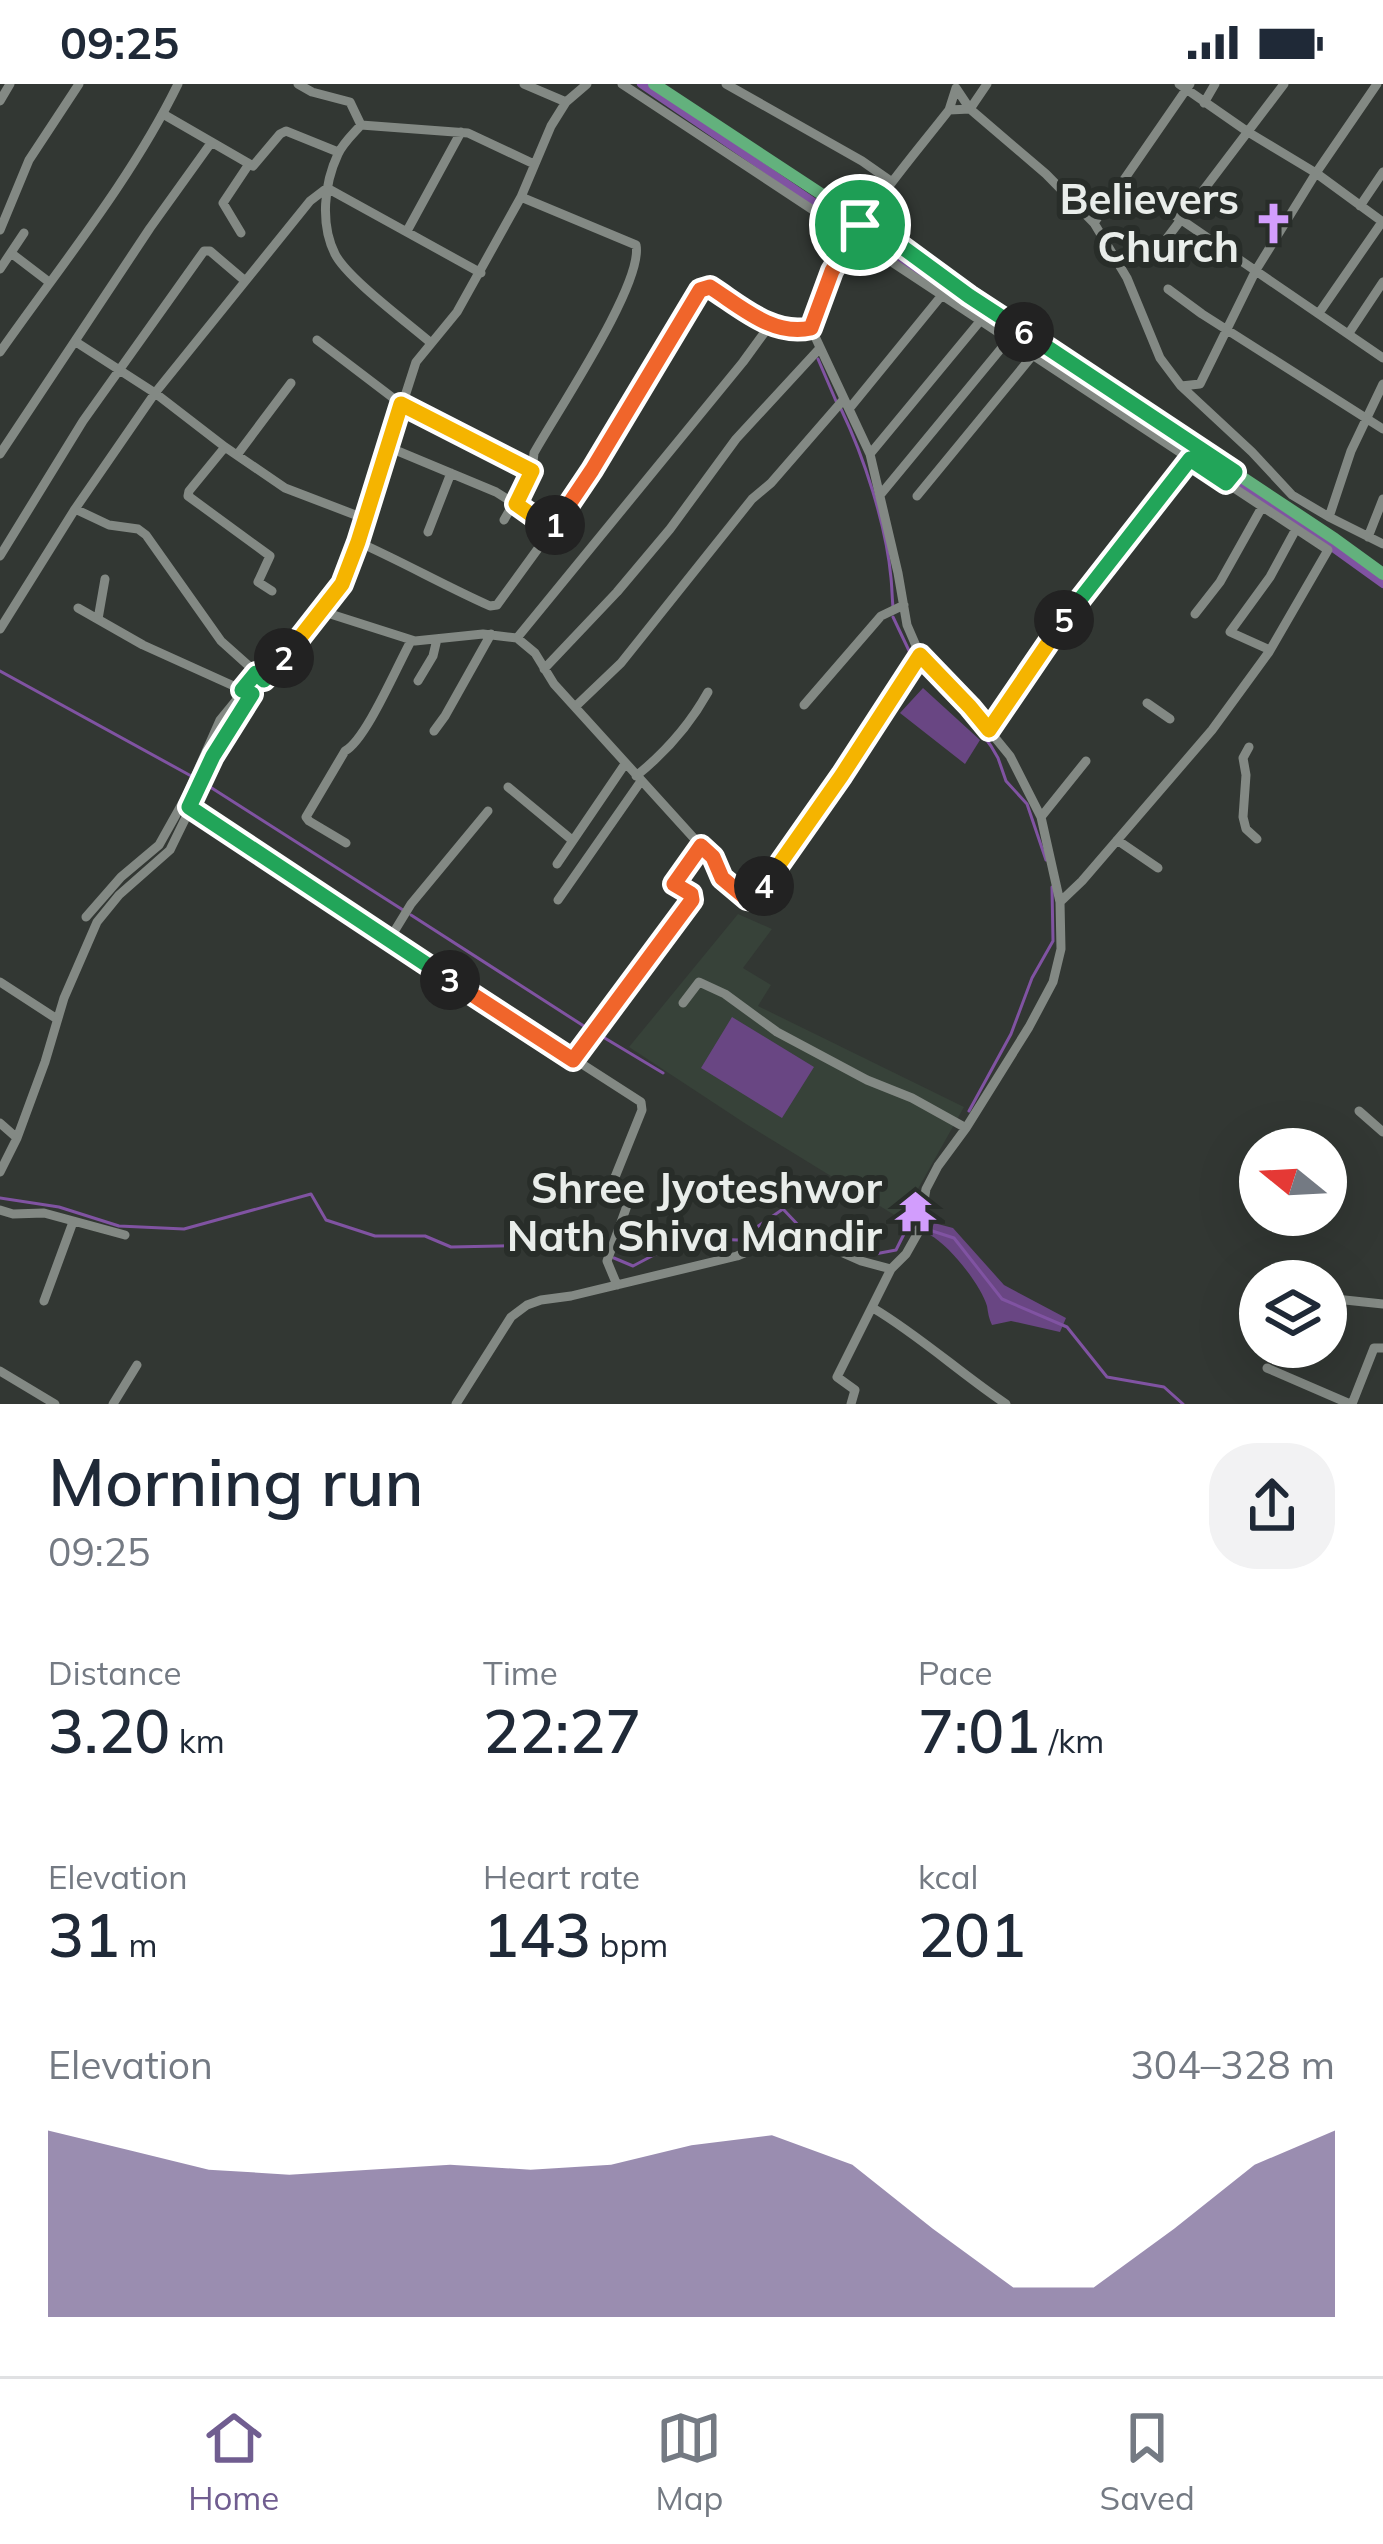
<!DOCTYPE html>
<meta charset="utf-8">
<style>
body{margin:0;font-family:Mulish,sans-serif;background:#f2f2f3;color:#1f2937;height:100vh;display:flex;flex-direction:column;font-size:45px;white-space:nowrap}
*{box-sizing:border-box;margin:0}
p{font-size:39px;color:#747a83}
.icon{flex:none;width:66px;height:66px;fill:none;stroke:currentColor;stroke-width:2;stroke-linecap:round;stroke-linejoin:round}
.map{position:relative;height:1320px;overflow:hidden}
.panel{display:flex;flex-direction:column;background:#fff;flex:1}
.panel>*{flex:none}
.needle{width:78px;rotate:288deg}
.fabs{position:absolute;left:1239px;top:1044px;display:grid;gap:24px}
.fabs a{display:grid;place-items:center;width:108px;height:108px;border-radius:50%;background:#fff;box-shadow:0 12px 48px #0002;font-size:60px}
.pin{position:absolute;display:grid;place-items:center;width:102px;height:102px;color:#fff;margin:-51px;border:6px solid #fff;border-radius:50%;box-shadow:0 3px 12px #0007}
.km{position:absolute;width:60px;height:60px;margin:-30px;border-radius:50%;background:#222;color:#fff;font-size:33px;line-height:60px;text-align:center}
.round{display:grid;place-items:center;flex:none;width:126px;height:126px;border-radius:48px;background:#f2f2f3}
.overview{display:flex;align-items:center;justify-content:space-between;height:204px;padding:0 48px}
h1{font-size:66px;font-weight:600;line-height:90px}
.figures{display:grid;grid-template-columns:repeat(3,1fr);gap:18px;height:204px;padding:12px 48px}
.figures div{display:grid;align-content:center}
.figures b{font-size:60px;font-weight:600}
.figures small{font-size:33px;font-weight:400}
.figures p{font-size:33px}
.chart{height:336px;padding:24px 48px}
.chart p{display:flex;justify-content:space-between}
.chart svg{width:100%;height:216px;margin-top:12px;fill:#705d90;opacity:.7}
.status{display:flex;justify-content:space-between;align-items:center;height:84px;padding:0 60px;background:#fff;direction:ltr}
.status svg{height:33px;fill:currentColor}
.menu{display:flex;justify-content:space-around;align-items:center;height:168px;border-top:3px solid #e0e1e3;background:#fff;font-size:33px;color:#747a83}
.menu a{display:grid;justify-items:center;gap:6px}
.menu .on{color:#705d90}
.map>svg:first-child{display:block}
</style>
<div class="status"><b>09:25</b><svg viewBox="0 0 49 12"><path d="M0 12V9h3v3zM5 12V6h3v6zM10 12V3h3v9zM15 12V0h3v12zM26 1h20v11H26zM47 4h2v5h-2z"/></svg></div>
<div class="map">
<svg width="1383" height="1320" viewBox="0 0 1383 1320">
<rect width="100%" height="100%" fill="#323733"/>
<path fill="#374239" d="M 738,830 L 772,845 L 743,884 L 771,901 L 758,922 L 964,1023 L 901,1135 L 746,1040 L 629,963 Z"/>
<path fill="#694683" d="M 923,604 L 980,656 L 965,680 L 900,629 Z
M 732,933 L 814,983 L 782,1034 L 701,984 Z
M 934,1139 L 953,1144 L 1004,1201 L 1066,1234 L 1060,1248 L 1011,1237 L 992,1241 C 989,1235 988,1229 987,1222 C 981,1201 949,1161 930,1151 Z"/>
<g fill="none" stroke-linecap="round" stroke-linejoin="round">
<path stroke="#8053a2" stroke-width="3" d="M 818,275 L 836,317
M 841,325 C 864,373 886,440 891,494 C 892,504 892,513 893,523
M 893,533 L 912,573
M 920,582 L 962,622 L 991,662 L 998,674 L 1006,697 L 1027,720 L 1046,776
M 0,587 L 193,693
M 207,701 L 403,826
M 411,831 L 590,946
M 598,950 L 663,989
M 969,1027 L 1011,950 L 1032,894 L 1053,857 L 1052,803
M 0,1114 L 59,1123 L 119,1142 L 184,1145 L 311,1110 L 326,1136 L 375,1152 L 425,1152 L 451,1163 L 582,1160 L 605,1170
M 614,1174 L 633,1182 L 686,1154 L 738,1156 L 783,1125 L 800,1143 L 875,1170 L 896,1166 L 907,1144 L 923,1144 L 954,1154 L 1002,1215 L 1067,1243 L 1107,1293 L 1164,1303 L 1183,1320"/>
<path stroke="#8053a2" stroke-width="8" d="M 641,0 L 943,206 L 1301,441 L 1383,500"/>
<path stroke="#838984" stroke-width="9" d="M 298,0 L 312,8 L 350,18 L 361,41
M 524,0 L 566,18
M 622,0 L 1328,466
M 726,0 L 862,77 L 892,98
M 1179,0 L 1248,48 L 1316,89 L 1383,138
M 956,4 L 970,25 L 1046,90 L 1094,139 L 1127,194 L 1160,274 L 1181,302 L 1252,368 L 1292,411 L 1329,433 L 1383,460
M 0,17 L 10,0
M 1204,19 L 1215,0
M 949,26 L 970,25 L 987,0
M 163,30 L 253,82 L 280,50 L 286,47 L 338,68
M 1148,113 L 1383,274
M 1360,122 L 1383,88
M 1094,139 L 1190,0
M 0,146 L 29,76 L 79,0
M 407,147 L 461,48
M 241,149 L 223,119 L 249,80
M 1161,162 L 1284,0
M 11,169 L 49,198
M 0,185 L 24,149
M 1168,205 L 1202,230 L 1383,345
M 1319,229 L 1382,138
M 1349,249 L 1383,198
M 317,256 L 401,320 L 532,387
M 76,258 L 155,309 L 225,363 L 285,404 L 366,435
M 431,259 C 408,239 347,194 335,170 C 320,140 324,100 338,70 C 343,59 353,50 361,41 L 468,49 L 534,80
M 0,268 C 61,181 131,96 178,0
M 1181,302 L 1200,300 L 1256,186 L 1316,89 L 1377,0
M 849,325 L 942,211
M 225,363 L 189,407 L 188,412 L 270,472 L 258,498 L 272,507
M 388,363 L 496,408 L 553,444 L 592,385 L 701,206 L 710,203 L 770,241
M 0,370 L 150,144 L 211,59
M 870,370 L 981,236
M 237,371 L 291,299
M 881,410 L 1009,255
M 917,412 L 1033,271
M 75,425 L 109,441 L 138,445 L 146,451 L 221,557 L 260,592
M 1329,433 L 1351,367 L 1383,300
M 504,436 L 532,387 L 534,369 C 556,329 644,199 636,161 L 521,113
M 428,448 L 451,389
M 1368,453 L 1383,415
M 358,458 C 403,478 445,502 490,522 L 497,521 L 553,444
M 0,472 L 83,337 L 204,167 L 210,167 L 244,196
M 78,524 L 143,561 L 247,608
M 321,527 L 415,557 L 483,550 L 517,554 L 535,569 L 554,600 L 701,762 L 674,800 L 691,810 L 692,816 L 573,976
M 1195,530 L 1220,498 L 1262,423
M 98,535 L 105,495
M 0,545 L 75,425 L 155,309 L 310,117 L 327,104 L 481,189
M 517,554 L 743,278 L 770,241 L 797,248 L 811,244
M 1270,566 L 1230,548 L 1270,493 L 1296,445
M 544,585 L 617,508 L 670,445 L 736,355 L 820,264
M 418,597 L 433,572 L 437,555
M 1147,619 L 1170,635
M 804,621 L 881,532 L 904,521
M 576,622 L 621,579 L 752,415 L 771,399 L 844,315
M 989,646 L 1074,523 L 1190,375
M 434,647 L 445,632 L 491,550
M 1249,663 L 1243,674 L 1246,691 L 1243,733 L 1246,745 L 1257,755
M 636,692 C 666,668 689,642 708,608
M 508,703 L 572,756
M 189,723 L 389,856 L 641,1018 L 642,1026 L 609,1108 L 625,1115 L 628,1119 L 607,1177 L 617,1201
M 1041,733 L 1086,677
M 1117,756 L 1158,784
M 346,759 L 309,737 L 306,733 L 345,667 C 366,656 397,582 411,557
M 701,762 L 713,773 L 722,794 L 747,815 L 754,816 L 842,691 L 920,571
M 557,780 L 625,680
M 558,816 L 641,697
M 1060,818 L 1082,797 L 1212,646 L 1269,568 L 1328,466
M 86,833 L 121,793 L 159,761 L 187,711 L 220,636 L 288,553
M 389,856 L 411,820 L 488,727
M 0,898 L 57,935
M 683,919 L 699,898 L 725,910 L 777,948 L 867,996 L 912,1014 L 966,1044
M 1359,1027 L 1383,1048
M 0,1039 L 17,1054
M 0,1088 L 17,1054 L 45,978 L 64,914 L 97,838 L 119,811 L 170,766 L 231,641 L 252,610 L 277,582 L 342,500 L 358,458 L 416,278 L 457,228 L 521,113 L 551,42 L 566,18 L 587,0
M 0,1126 L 13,1130 L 44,1129 L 125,1151
M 1326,1214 L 1383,1220
M 44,1217 L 73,1138
M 873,1224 C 920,1252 960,1289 1006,1320
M 1267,1284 L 1350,1320
M 0,1287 L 55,1320
M 113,1320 L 137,1281
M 456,1320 L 511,1233 L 527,1221 L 541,1216 L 571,1212 L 737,1172 L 783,1153 L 818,1158 L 861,1177 L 891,1185
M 851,1320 L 855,1306 L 837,1293 L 891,1185 L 906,1170 L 919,1147 L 926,1105 L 938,1082 L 966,1044 L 1029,943 L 1053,898 L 1061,865 L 1060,818 L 1041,733 L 1010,672 L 970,623 L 920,571 L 907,541 L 898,489 L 870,370 L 811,244 C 836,159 895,95 949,26 L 956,4
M 1352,1320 L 1374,1264 L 1383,1264"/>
<path stroke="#63b17d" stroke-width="12" d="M 654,0 L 847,127 L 864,135 L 969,212 L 1335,455 L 1383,490"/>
</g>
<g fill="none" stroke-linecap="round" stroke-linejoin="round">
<defs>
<path id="split-1" d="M 555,441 L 592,386 L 700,206 L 710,203 C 740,222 773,253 811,244 L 832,187 L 860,141"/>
<path id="split-2" d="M 284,574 L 342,500 L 358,458 L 401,320 L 532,387 L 516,420 L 547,442 L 553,444 L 555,441"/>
<path id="split-3" d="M 284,574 L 264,596 L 256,589 L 242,606 L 252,610 L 213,672 L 189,723 L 450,896"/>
<path id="split-4" d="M 450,896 L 573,976 L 692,816 L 691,810 L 674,800 L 701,762 L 713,773 L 722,794 L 747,815 L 754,816 L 764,802"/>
<path id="split-5" d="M 764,802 L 842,691 L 920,571 L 970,623 L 989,646 L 1064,536"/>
<path id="split-6" d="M 1024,248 L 1235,388 L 1226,399 L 1190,375 L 1064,536"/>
<path id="split-7" d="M 860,141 L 864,135 L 969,212 L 1024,248"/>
</defs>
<use href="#split-1" stroke="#fff" stroke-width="24"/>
<use href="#split-2" stroke="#fff" stroke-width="24"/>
<use href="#split-3" stroke="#fff" stroke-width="24"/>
<use href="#split-4" stroke="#fff" stroke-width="24"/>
<use href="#split-5" stroke="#fff" stroke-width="24"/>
<use href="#split-6" stroke="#fff" stroke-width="24"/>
<use href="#split-7" stroke="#fff" stroke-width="24"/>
<use href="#split-1" stroke="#f0652b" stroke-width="15"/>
<use href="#split-2" stroke="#f5b400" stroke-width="15"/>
<use href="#split-3" stroke="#22a559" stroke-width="15"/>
<use href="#split-4" stroke="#f0652b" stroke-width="15"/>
<use href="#split-5" stroke="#f5b400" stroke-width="15"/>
<use href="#split-6" stroke="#22a559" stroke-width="15"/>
<use href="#split-7" stroke="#22a559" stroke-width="15"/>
</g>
<defs>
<symbol id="church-bare" viewBox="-9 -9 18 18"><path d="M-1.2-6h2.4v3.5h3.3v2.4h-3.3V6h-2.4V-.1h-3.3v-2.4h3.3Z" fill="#d29dfd" stroke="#282d29" stroke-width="2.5" paint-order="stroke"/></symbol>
<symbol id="temple-bare" viewBox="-9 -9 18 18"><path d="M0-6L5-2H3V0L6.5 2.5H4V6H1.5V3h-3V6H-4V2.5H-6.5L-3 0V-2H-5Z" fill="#d29dfd" stroke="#282d29" stroke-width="2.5" paint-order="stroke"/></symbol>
</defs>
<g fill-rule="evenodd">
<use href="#church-bare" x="1244" y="110" width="59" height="59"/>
<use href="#temple-bare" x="886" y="1098" width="59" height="59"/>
</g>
<g text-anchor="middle" stroke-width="12" stroke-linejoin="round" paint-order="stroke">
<g font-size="42" font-weight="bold" fill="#e9edea" stroke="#282d29" text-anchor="end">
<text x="1239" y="130">Believers<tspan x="1239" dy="48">Church</tspan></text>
<text x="882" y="1119">Shree Jyoteshwor<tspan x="882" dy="48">Nath Shiva Mandir</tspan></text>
</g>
</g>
</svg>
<div class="fabs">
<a><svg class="needle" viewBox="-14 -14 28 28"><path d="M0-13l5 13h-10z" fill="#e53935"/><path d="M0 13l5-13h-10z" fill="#747a83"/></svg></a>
<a><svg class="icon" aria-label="layers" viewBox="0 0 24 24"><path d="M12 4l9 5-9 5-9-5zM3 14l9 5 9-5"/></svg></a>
</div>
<div class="pin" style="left:860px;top:141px;background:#1e9e55"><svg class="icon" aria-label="arrive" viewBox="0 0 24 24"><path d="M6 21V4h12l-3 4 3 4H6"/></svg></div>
<b class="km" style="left:555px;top:441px">1</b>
<b class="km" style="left:284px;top:574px">2</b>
<b class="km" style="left:450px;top:896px">3</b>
<b class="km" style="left:764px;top:802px">4</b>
<b class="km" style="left:1064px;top:536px">5</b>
<b class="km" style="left:1024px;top:248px">6</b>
</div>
<section class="panel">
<div class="overview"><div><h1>Morning run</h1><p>09:25</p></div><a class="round"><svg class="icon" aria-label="share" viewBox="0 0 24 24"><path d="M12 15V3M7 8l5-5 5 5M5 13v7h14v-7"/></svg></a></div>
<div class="figures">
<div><p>Distance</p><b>3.20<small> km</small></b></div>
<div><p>Time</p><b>22:27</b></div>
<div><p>Pace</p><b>7:01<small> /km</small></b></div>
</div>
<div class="figures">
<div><p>Elevation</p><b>31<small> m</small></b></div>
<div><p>Heart rate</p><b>143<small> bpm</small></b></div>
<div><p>kcal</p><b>201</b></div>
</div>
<div class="chart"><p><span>Elevation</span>304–328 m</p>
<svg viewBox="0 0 160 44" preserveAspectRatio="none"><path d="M0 44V6L10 10L20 14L30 15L40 14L50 13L60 14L70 13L80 9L90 7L100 13L110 26L120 38L130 38L140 26L150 13L160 6V44z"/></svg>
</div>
</section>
<nav class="menu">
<a class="on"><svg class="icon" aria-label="home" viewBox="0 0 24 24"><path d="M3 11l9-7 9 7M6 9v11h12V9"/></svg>Home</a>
<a><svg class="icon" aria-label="map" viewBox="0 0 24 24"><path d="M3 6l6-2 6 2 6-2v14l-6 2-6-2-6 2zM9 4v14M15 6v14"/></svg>Map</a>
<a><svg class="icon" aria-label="saved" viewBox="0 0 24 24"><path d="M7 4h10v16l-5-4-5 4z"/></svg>Saved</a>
</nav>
